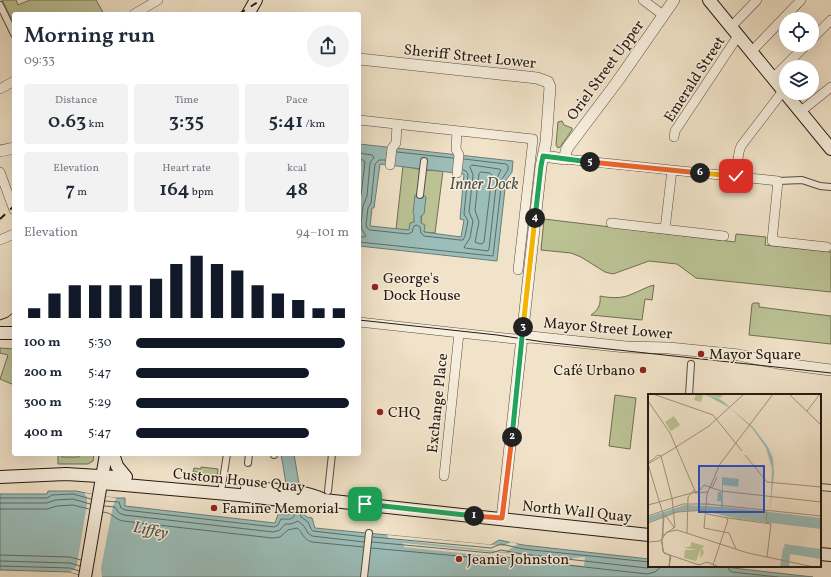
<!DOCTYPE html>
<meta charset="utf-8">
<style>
body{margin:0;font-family:Vollkorn,serif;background:#f2f2f3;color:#1f2937;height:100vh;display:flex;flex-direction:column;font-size:15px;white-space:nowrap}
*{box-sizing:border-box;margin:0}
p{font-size:13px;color:#747a83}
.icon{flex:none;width:22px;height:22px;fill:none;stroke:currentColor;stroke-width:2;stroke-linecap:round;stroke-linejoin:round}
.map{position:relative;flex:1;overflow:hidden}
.details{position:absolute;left:12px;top:12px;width:349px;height:444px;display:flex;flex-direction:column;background:#fff;border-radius:4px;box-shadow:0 4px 16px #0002}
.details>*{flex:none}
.controls{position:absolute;left:779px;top:12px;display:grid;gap:8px}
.controls a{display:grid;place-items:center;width:40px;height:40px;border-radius:50%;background:#fff;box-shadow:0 4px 16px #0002;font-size:20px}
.pin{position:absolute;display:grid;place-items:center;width:34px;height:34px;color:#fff;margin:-17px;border-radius:8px;box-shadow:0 2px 6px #0006}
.km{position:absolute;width:20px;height:20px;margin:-10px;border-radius:50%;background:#222;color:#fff;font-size:11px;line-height:20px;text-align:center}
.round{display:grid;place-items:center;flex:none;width:42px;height:42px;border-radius:21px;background:#f2f2f3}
.overview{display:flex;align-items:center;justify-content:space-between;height:68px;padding:0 12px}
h1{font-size:22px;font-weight:600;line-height:30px}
.figures{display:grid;grid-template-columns:repeat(3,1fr);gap:6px;height:68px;padding:4px 12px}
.figures div{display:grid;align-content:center;border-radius:4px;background:#f2f2f3;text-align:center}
.figures b{font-size:20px;font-weight:600}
.figures small{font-size:11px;font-weight:400}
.figures p{font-size:11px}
.chart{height:112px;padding:8px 12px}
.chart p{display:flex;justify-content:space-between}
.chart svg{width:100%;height:72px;margin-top:4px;stroke:#111827;stroke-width:6}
ul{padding:0 12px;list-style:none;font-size:13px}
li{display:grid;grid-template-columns:64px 48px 1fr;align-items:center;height:30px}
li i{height:10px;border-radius:5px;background:#111827}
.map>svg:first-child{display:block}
</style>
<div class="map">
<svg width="831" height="577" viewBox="0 0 831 577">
<rect width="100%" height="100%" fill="#f1e3c9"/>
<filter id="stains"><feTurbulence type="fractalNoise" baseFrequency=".005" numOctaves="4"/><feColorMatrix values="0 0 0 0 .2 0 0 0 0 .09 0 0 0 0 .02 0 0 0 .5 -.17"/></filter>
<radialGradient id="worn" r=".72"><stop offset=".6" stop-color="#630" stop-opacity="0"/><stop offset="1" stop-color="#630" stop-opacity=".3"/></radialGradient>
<path fill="#bbc395" stroke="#706e54" d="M 2,0 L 16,0 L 18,5 L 30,0 L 96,0 L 104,14 L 14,14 L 14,24 Z
M 562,121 L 564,125 L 572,128 L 572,130 L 560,147 L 558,148 L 556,145 L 558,122 Z
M 403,166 L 423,170 L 443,171 L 435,233 L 424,232 L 421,223 L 423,195 L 417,195 L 414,222 L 409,231 L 396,229 Z
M 544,219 L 735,242 L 736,234 L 766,237 L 765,245 L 831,252 L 831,292 L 696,278 L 677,264 L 649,261 L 613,274 L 605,272 L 581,257 L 571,253 L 541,250 Z
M 654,285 L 652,300 L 645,299 L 642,320 L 591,315 C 598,310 601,305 600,296 C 610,298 622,299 632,294 C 640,291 646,287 654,285 Z
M 754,303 L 759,303 L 759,307 L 831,316 L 831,344 L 749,335 L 752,304 Z
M 0,348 L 14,349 L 14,385 L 0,379 L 8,355 L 0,353 Z
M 615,395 L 636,398 L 630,449 L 609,446 Z
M 58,454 L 61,454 L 62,457 L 79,457 L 80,454 L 94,454 L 93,461 L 88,464 L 58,464 Z
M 201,467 L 218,469 L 217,478 L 200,476 L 198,472 L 193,472 L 194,468 L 201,469 Z"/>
<path fill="#9bbeba" stroke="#6c7c77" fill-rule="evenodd" d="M 359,144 L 513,161 L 512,172 L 506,180 L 497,261 L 359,246 ZM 380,164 L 464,174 L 460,219 L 464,220 L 461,237 L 424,232 L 425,225 L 421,223 L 421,216 L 424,214 L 426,197 L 423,195 L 415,195 L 413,213 L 414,215 L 414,222 L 410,223 L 409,230 L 370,226 L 372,208 L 374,208 Z
M 281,454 L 294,454 L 304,514 L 307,517 L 312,518 L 315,528 L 491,545 L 499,540 L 523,545 L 649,559 L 649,566 L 715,566 L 813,577 L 88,577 L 69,572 L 0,570 L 0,494 L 47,494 L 48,491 L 76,491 L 100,496 L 116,498 L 125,498 L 125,506 L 275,523 L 278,514 L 288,515 L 291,513 Z"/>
<path fill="#f1e3c9" d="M 84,493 L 116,498 L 113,506 L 101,568 L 102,577 L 88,577 L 70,572 L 75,569 L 77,564 L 87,504 L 87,497 Z
M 387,535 L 504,546 L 511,542 L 518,544 L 505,552 L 390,539 L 389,539 Z
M 403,543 L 572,560 L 573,558 L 585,557 L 584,566 L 404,547 Z"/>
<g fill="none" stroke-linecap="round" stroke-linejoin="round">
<path stroke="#606c66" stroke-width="1" d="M 397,152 L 453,158
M 359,153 L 372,155 L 374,157 L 370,163 L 367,196 L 363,206 L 361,224 L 362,230 L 366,236 L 364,237 L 359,237
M 359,159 L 363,160 L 365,162 L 361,195 L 359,201
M 385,160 L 379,160 L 375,164 L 371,203 L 368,208 L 366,225 L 367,228 L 370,230 L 408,234 L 412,232 L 414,226 L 417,225 L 420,227 L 421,233 L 424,236 L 460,240 L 463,240 L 465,236 L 468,221 L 464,214 L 468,174 L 466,171 L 463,170
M 472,165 L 499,169 L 501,170 L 497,178 L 489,249 L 488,251 L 465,248 L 464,247 L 470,238 L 473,221 L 469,212 L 473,175 L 470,167 Z
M 481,172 L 490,173 L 492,175 L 484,242 L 482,244 L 477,243 L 475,242 L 479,222 L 475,210 L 479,174 Z
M 359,242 L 493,256 L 502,179 L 508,170 L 508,166 L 506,164 L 464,159
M 0,498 L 47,498 L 52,495 L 73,494 L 91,499
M 105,501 L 119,502 L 121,508 L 125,510 L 274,527 L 278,525 L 281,519 C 287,519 293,521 295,514 L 294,509
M 0,503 L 47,503 L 55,500 L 73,499 L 90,504
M 104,506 L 115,507 L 119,513 L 124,515 L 273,532 L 280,530 L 285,524 L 291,524 L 298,521 L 304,526 L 308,533 L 312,536 L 364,542
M 0,509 L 47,509 L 57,506 L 73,505 L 89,509
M 299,509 L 301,517 L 308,522 L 311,529 L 313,531 L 365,537
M 103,512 C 114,513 113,519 123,521 L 272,538 L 280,537 L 288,530 L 297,528 C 303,532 302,539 312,542 L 363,547
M 373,537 L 491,548 L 501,544 L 523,549 L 649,562
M 372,542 L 491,553 L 501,550 L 522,554 L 647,568 L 653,566
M 371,548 L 491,559 L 502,556 L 522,560 L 647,574 L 655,572 L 662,566
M 0,555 L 70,557 L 81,560
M 0,561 L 70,563 L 80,566
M 0,566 L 70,568 L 79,571
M 728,566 L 729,570 L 732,572 L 778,577"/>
<defs>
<path id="pedestrian" d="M 0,5 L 14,34
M 778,181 L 802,180 L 820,186 L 831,187
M 420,195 L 424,161
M 689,395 L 691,364
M 274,454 L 274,455
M 248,463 L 249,454
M 222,486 L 227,454
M 820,487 L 831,488
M 328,491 L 332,454
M 364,577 L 369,533"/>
<path id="minor" d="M 643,0 L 663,15
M 134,14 L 158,0
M 731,27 L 757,0
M 812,39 L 831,20
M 751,52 L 801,0
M 773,78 L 806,45
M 0,89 L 14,81
M 800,112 L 831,87
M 359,120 L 533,139 L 518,270
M 457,131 L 456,149 L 459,155 L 457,173
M 674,137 L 675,131 L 738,36
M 565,159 L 778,181 L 772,241 L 827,247
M 390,165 L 392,148 L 396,143 L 397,124
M 737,167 L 739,152 L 741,146 L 783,91
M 0,172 L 14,210
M 611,223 L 724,236
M 665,229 L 672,170
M 0,240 L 14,234
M 359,322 L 515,339 L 522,338
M 444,476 L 459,333"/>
<path id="tertiary" d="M 359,59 L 537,78 L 548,82 L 550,87 L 546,142 L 541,166 L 502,518
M 0,151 L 14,148
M 543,156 L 565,159 L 566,151 L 568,147 L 617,82 L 674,0
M 522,338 L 531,337 L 626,347 L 669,348 L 739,355 L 777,363 L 831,370"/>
<path id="secondary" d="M 709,0 L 831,149
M 248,14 L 256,0
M 0,333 L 14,333
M 113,454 L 117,466 L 126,477
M 0,477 L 66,474 L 115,477
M 102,483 L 239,495 L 313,504 L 324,500 L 369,505 L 649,535
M 247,488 C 271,490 303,489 324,500
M 820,554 L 831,555
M 85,577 L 106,454"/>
</defs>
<use href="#pedestrian" stroke="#594c40" stroke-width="8"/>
<use href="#minor" stroke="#594c40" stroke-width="10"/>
<use href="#tertiary" stroke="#594c40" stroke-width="12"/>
<use href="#secondary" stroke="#261912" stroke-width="14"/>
<use href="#pedestrian" stroke="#f6eddc" stroke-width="6"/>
<use href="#minor" stroke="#f6eddc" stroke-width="9"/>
<use href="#tertiary" stroke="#f6eddc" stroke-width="11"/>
<use href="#secondary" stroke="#f6eddc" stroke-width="12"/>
<path stroke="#261912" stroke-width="1" d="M 0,320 L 8,317 L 14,312
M 359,320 L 497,335 L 544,342 L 831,373"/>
<path stroke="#261912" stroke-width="2" stroke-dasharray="7 7" stroke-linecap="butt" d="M 239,14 L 261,0
M 0,219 L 14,206"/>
</g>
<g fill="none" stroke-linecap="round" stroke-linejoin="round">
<defs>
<path id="split-1" d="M 365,504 L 474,516"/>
<path id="split-2" d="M 474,516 L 502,518 L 512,437"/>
<path id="split-3" d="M 512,437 L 523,327"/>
<path id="split-4" d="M 523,327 L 535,218"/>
<path id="split-5" d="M 535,218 L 541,166 L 543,156 L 590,162"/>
<path id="split-6" d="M 590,162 L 700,173"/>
<path id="split-7" d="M 700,173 L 736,176"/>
</defs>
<use href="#split-1" stroke="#fff" stroke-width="8"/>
<use href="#split-2" stroke="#fff" stroke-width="8"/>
<use href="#split-3" stroke="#fff" stroke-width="8"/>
<use href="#split-4" stroke="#fff" stroke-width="8"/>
<use href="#split-5" stroke="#fff" stroke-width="8"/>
<use href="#split-6" stroke="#fff" stroke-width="8"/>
<use href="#split-7" stroke="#fff" stroke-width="8"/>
<use href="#split-1" stroke="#22a559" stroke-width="5"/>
<use href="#split-2" stroke="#f0652b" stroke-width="5"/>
<use href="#split-3" stroke="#22a559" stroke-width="5"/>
<use href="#split-4" stroke="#f5b400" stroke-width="5"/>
<use href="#split-5" stroke="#22a559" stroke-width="5"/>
<use href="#split-6" stroke="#f0652b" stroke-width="5"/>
<use href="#split-7" stroke="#f5b400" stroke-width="5"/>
</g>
<g fill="#8f2418" stroke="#f6eddc" stroke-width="1.5">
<circle cx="375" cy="287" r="4"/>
<circle cx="701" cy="354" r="4"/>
<circle cx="643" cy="370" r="4"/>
<circle cx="380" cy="412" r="4"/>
<circle cx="214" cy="508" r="4"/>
<circle cx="459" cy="559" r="4"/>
</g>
<g text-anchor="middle" stroke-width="3" stroke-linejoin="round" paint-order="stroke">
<g font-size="15" fill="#261912" stroke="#f6eddc">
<text transform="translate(470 56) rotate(6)" y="5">Sheriff Street Lower</text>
<text transform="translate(605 70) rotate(-54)" y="5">Oriel Street Upper</text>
<text transform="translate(694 79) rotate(-57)" y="5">Emerald Street</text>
<text transform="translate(608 328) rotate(5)" y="5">Mayor Street Lower</text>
<text transform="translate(437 403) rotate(-84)" y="5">Exchange Place</text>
<text transform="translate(239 480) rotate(6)" y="5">Custom House Quay</text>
<text transform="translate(577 511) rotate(6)" y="5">North Wall Quay</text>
</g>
<g font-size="15" fill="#261912" stroke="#f6eddc" text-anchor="start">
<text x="383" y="283">George's<tspan x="383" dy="17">Dock House</tspan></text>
<text x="709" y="359">Mayor Square</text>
<text x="635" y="375" text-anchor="end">Café Urbano</text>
<text x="388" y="417">CHQ</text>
<text x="222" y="513">Famine Memorial</text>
<text x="467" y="564">Jeanie Johnston</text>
</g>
<g font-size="16" font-style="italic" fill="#4f534d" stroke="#f6eddc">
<text x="484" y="189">Inner Dock</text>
<text transform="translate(151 529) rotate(11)" y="6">Liffey</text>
</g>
</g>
<g transform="translate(648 394)">
<rect width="173" height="173" fill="#f1e3c9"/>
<path d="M 48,0 L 76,0 L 72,4 L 65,1 L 75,7 L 82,13 L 64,2 L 55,1 L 53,8 L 46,6 ZM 26,22 L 32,31 L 23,37 L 17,28 ZM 43,148 L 57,152 L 54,154 L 56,159 L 52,164 L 53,154 L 48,167 L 36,164 L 37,156 L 49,156 L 36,154 L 43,152 Z" fill="#bbc395"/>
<path d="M 56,0 L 71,5 L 81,13 L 105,33 L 120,53 L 125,64 L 126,80 L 122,118 L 173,124 L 173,135 L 90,125 L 56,117 L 34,117 L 0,128 L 0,123 L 37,111 L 73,113 L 73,107 L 69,107 L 70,98 L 74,98 L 74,83 L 91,85 L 90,93 L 75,91 L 75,113 L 122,118 L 124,75 L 118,54 L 104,34 L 82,14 ZM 136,150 L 173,155 L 173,165 L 142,160 L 141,173 L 132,173 L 135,154 L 137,154 Z" fill="#9bbeba"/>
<path fill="none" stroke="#a09280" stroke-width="1" d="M 5,0 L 65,21 L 94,57M 141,0 L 173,31M 0,7 L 22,39 L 48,99M 159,17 L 172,0M 28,53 L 61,32 L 96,0M 97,61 L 119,88 L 173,93M 0,69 L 10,61 L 13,62 L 24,104 L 27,133 L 16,141 L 14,146 L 15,158 L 23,162 L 21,173M 0,70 L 30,52M 0,70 L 16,123 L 14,144M 62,94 L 65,92 L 69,83M 46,99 L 60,98M 59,110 L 173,122M 0,111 L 51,97 L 56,91 L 73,97 L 173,108M 119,116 L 118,128 L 121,129M 58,117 L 59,120 L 80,124 L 123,130M 17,121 L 26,133 L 24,135M 0,122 L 35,110 L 61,110M 0,129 L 29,118 L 58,116M 39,139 L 40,103 L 46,96M 15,142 L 15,121M 13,146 L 16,159 L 51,171 L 59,168 L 71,173M 0,148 L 12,147 L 19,138 L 29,136 L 100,159 L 166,173M 88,155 L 81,139 L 56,134 L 59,100 L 72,70 L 125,0M 119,163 L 123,130M 65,171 L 80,126 L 78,124M 21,173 L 22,161"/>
<path fill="#1d4ed8" fill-opacity="0.15" stroke="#1d4ed8" stroke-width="2" d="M 51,72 L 116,72 L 116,118 L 51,118 Z"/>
<rect width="173" height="173" fill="none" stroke="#261912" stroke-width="2"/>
</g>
<rect width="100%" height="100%" filter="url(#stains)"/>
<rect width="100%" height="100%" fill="url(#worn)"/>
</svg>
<div class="controls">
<a><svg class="icon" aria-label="locate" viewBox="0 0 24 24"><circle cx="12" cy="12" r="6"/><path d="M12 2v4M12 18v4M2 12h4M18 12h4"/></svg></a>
<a><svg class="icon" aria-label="layers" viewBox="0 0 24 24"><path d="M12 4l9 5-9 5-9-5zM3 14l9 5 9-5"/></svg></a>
</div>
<div class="pin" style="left:365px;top:504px;background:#1e9e55"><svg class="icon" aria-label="arrive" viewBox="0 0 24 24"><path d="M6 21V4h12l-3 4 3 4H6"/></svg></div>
<div class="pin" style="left:736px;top:176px;background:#d93025"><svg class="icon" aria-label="check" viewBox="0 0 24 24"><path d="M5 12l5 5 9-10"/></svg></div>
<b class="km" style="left:474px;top:516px">1</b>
<b class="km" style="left:512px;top:437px">2</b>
<b class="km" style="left:523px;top:327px">3</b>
<b class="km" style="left:535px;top:218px">4</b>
<b class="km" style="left:590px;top:162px">5</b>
<b class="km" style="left:700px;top:173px">6</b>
<section class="details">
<div class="overview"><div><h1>Morning run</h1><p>09:33</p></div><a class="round"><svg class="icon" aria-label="share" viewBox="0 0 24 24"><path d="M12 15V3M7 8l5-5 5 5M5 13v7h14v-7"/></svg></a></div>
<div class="figures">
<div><p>Distance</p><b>0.63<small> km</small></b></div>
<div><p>Time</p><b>3:35</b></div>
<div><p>Pace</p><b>5:41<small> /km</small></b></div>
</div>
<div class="figures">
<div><p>Elevation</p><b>7<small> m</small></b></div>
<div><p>Heart rate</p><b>164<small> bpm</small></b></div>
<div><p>kcal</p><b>48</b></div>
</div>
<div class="chart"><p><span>Elevation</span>94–101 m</p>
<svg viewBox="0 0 160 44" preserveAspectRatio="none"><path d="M5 44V38M15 44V29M25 44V24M35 44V24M45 44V24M55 44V24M65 44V20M75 44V11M85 44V6M95 44V11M105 44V15M115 44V24M125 44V29M135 44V33M145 44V38M155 44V38"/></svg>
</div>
<ul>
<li><b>100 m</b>5:30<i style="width:98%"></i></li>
<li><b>200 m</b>5:47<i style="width:81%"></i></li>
<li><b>300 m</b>5:29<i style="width:100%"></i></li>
<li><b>400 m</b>5:47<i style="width:81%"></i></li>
</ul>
</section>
</div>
